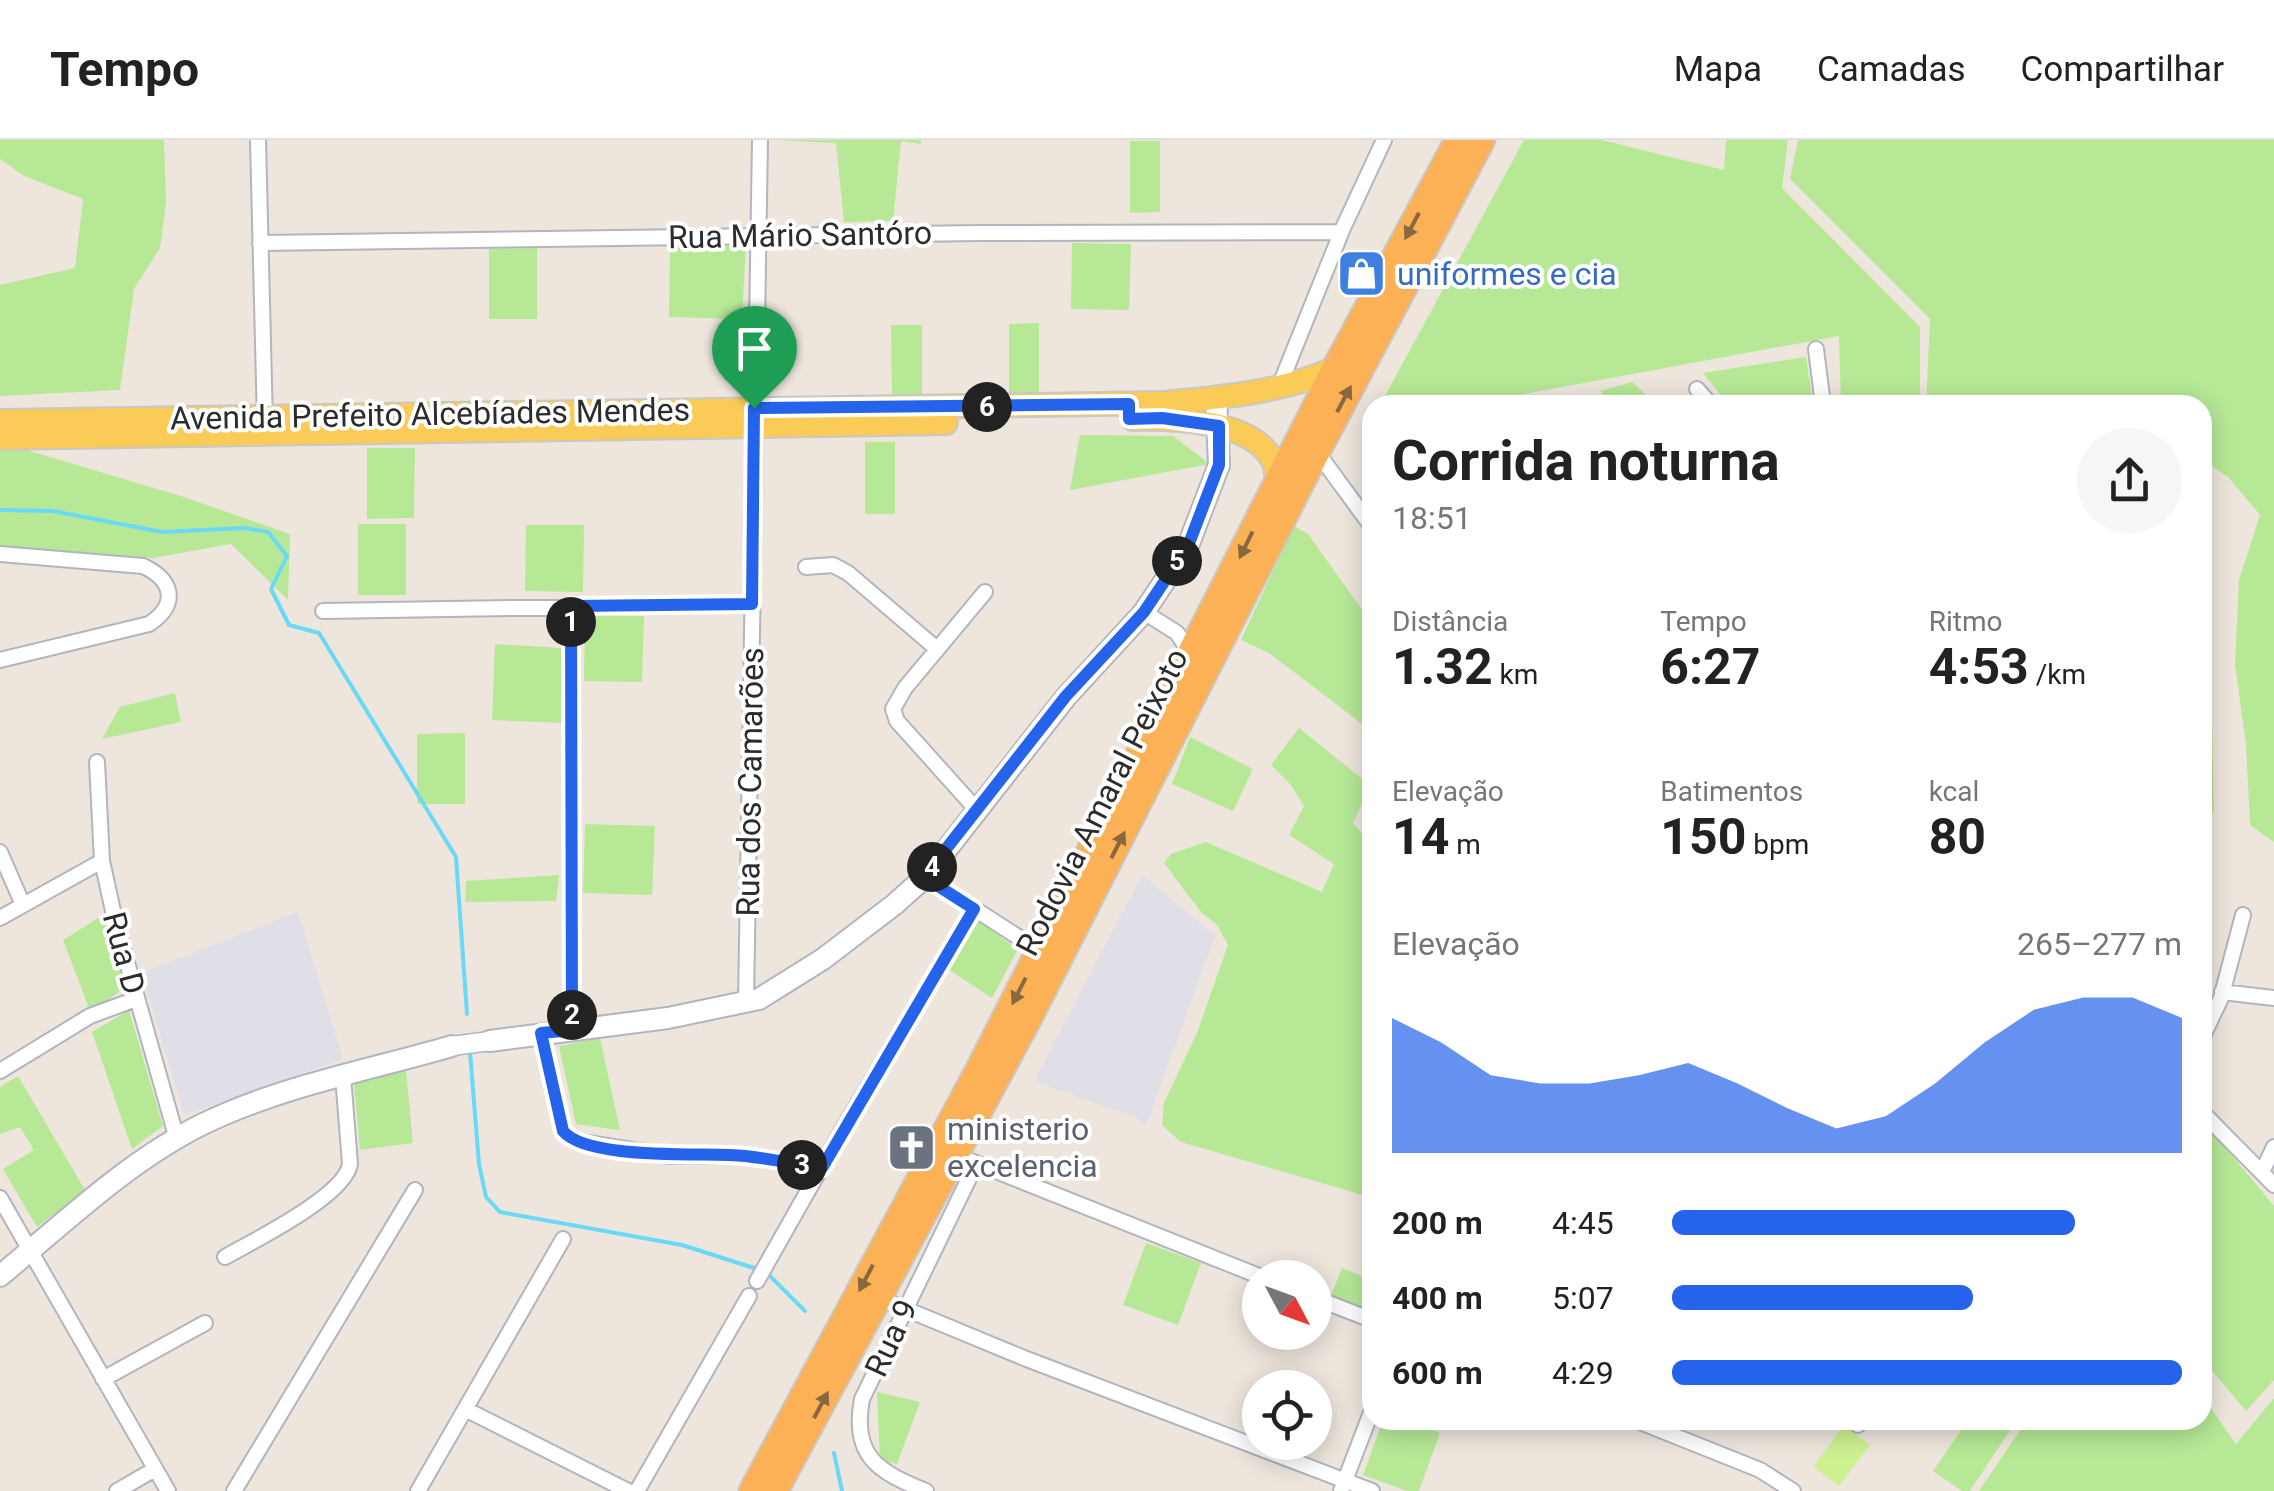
<!DOCTYPE html>
<html lang="pt">
<meta charset="utf-8">
<style>
body{margin:0;font-family:Roboto,sans-serif;background:#f6f6f6;color:#222;height:100vh;display:flex;flex-direction:column;font-size:38px;white-space:nowrap}
*{box-sizing:border-box;margin:0}
p{font-size:32px;color:#767676}
.icon{flex:none;width:55px;height:55px;fill:none;stroke:currentColor;stroke-width:2;stroke-linecap:round;stroke-linejoin:round}
.map{position:relative;flex:1;overflow:hidden}
.sheet{position:absolute;left:1362px;top:255px;width:850px;height:1035px;display:flex;flex-direction:column;background:#fff;border-radius:30px;box-shadow:0 5px 25px #0003}
.sheet>*{flex:none}
.needle{width:65px;rotate:131deg}
.buttons{position:absolute;left:1242px;top:1120px;display:grid;gap:20px}
.buttons a{display:grid;place-items:center;width:90px;height:90px;border-radius:50%;background:#fff;box-shadow:0 5px 25px #0003;font-size:50px}
.pin{position:absolute;display:grid;place-items:center;width:85px;height:85px;color:#fff;margin:-102px -42px;border-radius:50% 50% 50% 0;rotate:-45deg;box-shadow:0 0 10px #0007}
.pin .icon{rotate:45deg}
.km{position:absolute;width:50px;height:50px;margin:-25px;border-radius:50%;background:#222;color:#fff;font-size:28px;line-height:50px;text-align:center}
.round{display:grid;place-items:center;flex:none;width:105px;height:105px;border-radius:52px;background:#f6f6f6}
.summary{display:flex;align-items:center;justify-content:space-between;height:170px;padding:0 30px}
h1{font-size:55px;font-weight:700;line-height:75px}
.metrics{display:grid;grid-template-columns:repeat(3,1fr);gap:15px;height:170px;padding:10px 30px}
.metrics div{display:grid;align-content:center}
.metrics b{font-size:50px;font-weight:700}
.metrics small{font-size:28px;font-weight:400}
.metrics p{font-size:28px}
.chart{height:280px;padding:20px 30px}
.chart p{display:flex;justify-content:space-between}
.chart svg{width:100%;height:180px;margin-top:10px;fill:#2563eb;opacity:.7}
ul{padding:0 30px;list-style:none;font-size:32px}
li{display:grid;grid-template-columns:160px 120px 1fr;align-items:center;height:75px}
li i{height:25px;border-radius:12px;background:#2563eb}
header{display:flex;align-items:center;gap:60px;box-sizing:border-box;height:140px;padding:0 50px;background:#fff;border-bottom:2px solid #e0e0e0}
header strong{font-size:48px}
nav{display:flex;gap:55px;margin-inline-start:auto;font-size:35px}
.map>svg:first-child{display:block}
</style>
<header>
<strong>Tempo</strong>
<nav><a>Mapa</a><a>Camadas</a><a>Compartilhar</a></nav>
</header>
<div class="map">
<svg width="2274" height="1351" viewBox="0 0 2274 1351">
<rect width="100%" height="100%" fill="#eee6dd"/>
<path fill="#e0dee6" d="M 1142,735 L 1215,796 L 1146,986 L 1135,977 L 1034,941 Z
M 298,772 L 343,919 L 184,975 L 142,833 Z"/>
<path fill="#b6e896" d="M 0,0 L 164,0 L 166,63 L 160,108 L 134,149 L 120,250 L 0,256 L 0,145 L 75,128 L 83,59 L 24,36 L 0,19 Z
M 774,0 L 921,0 L 921,4 L 901,1 L 893,81 L 844,82 L 836,3 Z
M 1524,0 L 1601,0 L 1724,30 L 1726,0 L 1788,0 L 1782,48 L 1920,187 L 1920,265 L 1841,265 L 1839,196 L 1464,265 L 1380,265 Z
M 1798,0 L 2274,0 L 2274,702 L 2250,685 L 2246,604 L 2235,525 L 2239,440 L 2260,375 L 2228,337 L 2203,320 L 2202,265 L 1926,265 L 1930,179 L 1790,39 Z
M 1130,1 L 1160,1 L 1160,72 L 1130,73 Z
M 746,102 L 742,179 L 669,177 L 670,107 Z
M 1072,103 L 1131,104 L 1129,170 L 1071,169 Z
M 537,108 L 537,179 L 489,179 L 489,109 Z
M 1039,183 L 1039,255 L 1009,255 L 1009,184 Z
M 891,185 L 922,185 L 922,256 L 892,256 Z
M 1806,217 L 1813,265 L 1729,265 L 1703,233 Z
M 1632,242 L 1657,265 L 1612,265 L 1600,251 Z
M 1080,295 L 1173,296 L 1210,324 L 1070,350 Z
M 865,302 L 895,302 L 895,374 L 865,374 Z
M 367,308 L 415,308 L 414,378 L 367,379 Z
M 23,309 L 181,356 L 290,394 L 288,460 L 231,404 L 153,418 L 0,406 L 0,310 Z
M 358,384 L 406,384 L 406,455 L 358,455 Z
M 526,385 L 584,385 L 583,452 L 525,451 Z
M 1294,386 L 1308,394 L 1372,484 L 1372,598 L 1370,590 L 1269,513 L 1241,500 Z
M 2203,473 L 2210,476 L 2214,670 L 2203,696 Z
M 585,475 L 644,476 L 642,542 L 584,541 Z
M 495,504 L 561,508 L 564,583 L 492,580 Z
M 175,553 L 181,582 L 102,599 L 120,567 Z
M 1299,588 L 1361,638 L 1372,622 L 1372,643 L 1353,683 L 1372,706 L 1372,1051 L 1370,1057 L 1181,1002 L 1162,985 L 1164,963 L 1197,893 L 1228,805 L 1217,785 L 1201,772 L 1164,723 L 1171,714 L 1206,702 L 1322,752 L 1334,724 L 1289,695 L 1304,666 L 1291,645 L 1271,625 Z
M 465,593 L 465,664 L 417,664 L 417,594 Z
M 1190,597 L 1253,629 L 1233,671 L 1172,644 Z
M 585,684 L 655,686 L 652,755 L 583,753 Z
M 559,735 L 556,761 L 465,762 L 466,741 Z
M 105,774 L 124,848 L 91,873 L 63,800 Z
M 977,780 L 1018,809 L 992,858 L 948,829 Z
M 129,870 L 163,986 L 132,1009 L 92,892 Z
M 600,898 L 620,990 L 576,984 L 559,906 Z
M 406,930 L 413,1003 L 360,1010 L 354,944 Z
M 18,936 L 85,1050 L 37,1087 L 3,1029 L 34,1010 L 20,987 L 0,994 L 0,947 Z
M 2202,988 L 2219,1000 L 2274,1066 L 2274,1240 L 2246,1271 L 2203,1220 Z
M 1146,1103 L 1201,1123 L 1178,1185 L 1123,1165 Z
M 1342,1128 L 1372,1140 L 1372,1172 L 1331,1156 Z
M 877,1252 L 920,1262 L 897,1324 L 880,1320 Z
M 2203,1257 L 2236,1304 L 2274,1258 L 2274,1351 L 1979,1351 L 2027,1280 L 2202,1280 Z
M 1383,1280 L 1406,1280 L 1440,1293 L 1419,1351 L 1407,1351 L 1363,1335 Z
M 1968,1280 L 2017,1280 L 1970,1351 L 1962,1351 L 1933,1331 Z"/>
<path fill="#cdf091" d="M 1844,1285 L 1870,1305 L 1839,1346 L 1813,1327 Z"/>
<g fill="none" stroke-linecap="round" stroke-linejoin="round">
<path stroke="#69d9f7" stroke-width="4" d="M 0,370 L 53,371 L 162,392 L 245,388 L 268,392 L 287,416 L 271,449 L 289,485 L 319,493 L 456,717 L 467,874
M 470,912 L 479,1024 L 486,1057 L 500,1072 L 682,1105 L 757,1129
M 766,1132 L 805,1171
M 834,1313 L 842,1351"/>
<defs>
<path id="minor" d="M 258,0 L 265,284
M 260,103 L 980,93 L 1341,92
M 1816,209 L 1823,265
M 1279,247 L 1343,88 L 1384,0
M 1697,249 L 1711,265
M 1317,312 L 1372,387
M 0,414 L 143,426 C 173,440 179,464 149,484 L 0,520
M 806,427 L 833,425 L 848,433 L 937,509
M 571,466 L 572,890
M 323,471 L 752,464
M 1144,472 L 1177,493 L 1191,514
M 97,622 L 102,721 L 115,780 L 177,999
M 976,669 L 897,581 L 893,569 L 905,548 L 985,452
M 0,712 L 23,765
M 925,737 L 1040,811
M 0,778 L 102,721
M 2222,852 L 2274,858
M 746,863 L 760,0
M 541,893 L 563,991 L 575,1001 L 670,1016 L 744,1016 L 822,1028
M 2202,898 L 2221,858 L 2243,775
M 0,931 L 90,876 L 136,859
M 2202,972 L 2274,1045
M 971,1021 L 1264,1138
M 2262,1032 L 2274,1007
M 0,1058 L 168,1351
M 225,1117 C 253,1101 345,1056 350,1024 L 343,936
M 757,1141 L 844,987 L 974,769
M 879,1158 L 1024,1218 L 1372,1351
M 1315,1158 L 1372,1180
M 103,1239 L 205,1183
M 465,1269 L 628,1351
M 1635,1280 L 1760,1330 L 1793,1351
M 1858,1285 L 1861,1280
M 117,1351 L 155,1329
M 234,1351 L 415,1050
M 418,1351 L 563,1099
M 637,1351 L 749,1156
M 926,1351 C 879,1332 851,1317 862,1259 L 976,1024
M 1341,1351 L 1372,1270"/>
<path id="tertiary" d="M 452,906 L 490,901"/>
<path id="secondary" d="M 490,901 L 668,878 L 759,859 L 823,819 L 895,764 L 925,737 L 1066,557 L 1144,472 L 1188,406 L 1219,325 L 1216,257
M 0,1136 C 64,1083 128,1021 203,984 C 281,946 370,930 452,906"/>
<path id="primary" d="M 1133,279 C 1172,278 1250,280 1272,319 C 1276,325 1276,335 1278,342
M 0,281 L 1164,263 C 1221,257 1282,253 1335,228
M 0,298 L 946,283"/>
<path id="trunk" d="M 752,1351 L 979,929 L 1335,228 L 1458,0
M 775,1351 L 1028,880 L 1317,312 L 1482,0"/>
</defs>
<use href="#minor" stroke="#b1b5c0" stroke-width="18"/>
<use href="#tertiary" stroke="#b1b5c0" stroke-width="21"/>
<use href="#secondary" stroke="#b1b5c0" stroke-width="24"/>
<use href="#primary" stroke="#c8c8c8" stroke-width="26"/>
<use href="#trunk" stroke="#c8c8c8" stroke-width="29"/>
<use href="#minor" stroke="#fff" stroke-width="14"/>
<use href="#tertiary" stroke="#fff" stroke-width="18"/>
<use href="#secondary" stroke="#fff" stroke-width="20"/>
<use href="#primary" stroke="#facb56" stroke-width="22"/>
<use href="#trunk" stroke="#fcb156" stroke-width="25"/>
</g>
<defs><path id="oneway-solid" d="M-6-.8H1V-3.2L6.5 0L1 3.2V.8H-6Z" transform="scale(2.5)"/></defs>
<g fill="#8a683f">
<use href="#oneway-solid" transform="translate(1412 86) rotate(118)"/>
<use href="#oneway-solid" transform="translate(1344 259) rotate(-62)"/>
<use href="#oneway-solid" transform="translate(1246 405) rotate(116)"/>
<use href="#oneway-solid" transform="translate(1118 705) rotate(-63)"/>
<use href="#oneway-solid" transform="translate(1019 851) rotate(117)"/>
<use href="#oneway-solid" transform="translate(866 1138) rotate(118)"/>
<use href="#oneway-solid" transform="translate(821 1265) rotate(-62)"/>
</g>
<g fill="none" stroke-linecap="round" stroke-linejoin="round">
<defs>
<path id="route" d="M 1129,264 L 1129,279 L 1162,278 L 1219,286 L 1219,325 L 1188,406 L 1144,472 L 1066,556 L 924,737 L 974,769 L 822,1028 C 797,1024 771,1019 745,1016 C 706,1012 588,1021 563,991 L 541,893 L 572,890 L 571,466 L 752,464 L 754,268 Z"/>
</defs>
<use href="#route" stroke="#fff" stroke-width="20"/>
<use href="#route" stroke="#2563eb" stroke-width="12"/>
</g>
<defs>
<symbol id="shop-square" viewBox="-11 -11 22 22"><rect x="-9" y="-9" width="18" height="18" rx="4" fill="#3f7fe0" stroke="#fff"/><path d="M-5-2.5h2.3a2.7 3.5 0 0 1 5.4 0H5L5.5 6h-11ZM-1.5-2.5h3a1.5 2.3 0 0 0-3 0Z" fill="#fff"/></symbol>
<symbol id="church-square" viewBox="-11 -11 22 22"><rect x="-9" y="-9" width="18" height="18" rx="4" fill="#6b7280" stroke="#fff"/><path d="M-1.2-6h2.4v3.5h3.3v2.4h-3.3V6h-2.4V-.1h-3.3v-2.4h3.3Z" fill="#fff"/></symbol>
</defs>
<g fill-rule="evenodd">
<use href="#shop-square" x="1334" y="106" width="55" height="55"/>
<use href="#church-square" x="884" y="980" width="55" height="55"/>
</g>
<g text-anchor="middle" stroke-width="8" stroke-linejoin="round" paint-order="stroke">
<g font-size="32" fill="#2c2c2c" stroke="#fff">
<text transform="translate(800 95) rotate(-1)" y="11">Rua Mário Santóro</text>
<text transform="translate(430 274) rotate(-1)" y="11">Avenida Prefeito Alcebíades Mendes</text>
<text transform="translate(750 642) rotate(-89)" y="11">Rua dos Camarões</text>
<text transform="translate(1102 662) rotate(-63)" y="11">Rodovia Amaral Peixoto</text>
<text transform="translate(124 813) rotate(75)" y="11">Rua D</text>
<text transform="translate(891 1198) rotate(-65)" y="11">Rua 9</text>
</g>
<g font-size="32" fill="#366cbe" stroke="#fff" text-anchor="start">
<text x="1397" y="145">uniformes e cia</text>
</g>
<g font-size="32" fill="#5b616d" stroke="#fff" text-anchor="start">
<text x="947" y="1000">ministerio<tspan x="947" dy="37">excelencia</tspan></text>
</g>
</g>
</svg>
<div class="buttons">
<a><svg class="needle" viewBox="-14 -14 28 28"><path d="M0-13l5 13h-10z" fill="#e53935"/><path d="M0 13l5-13h-10z" fill="#767676"/></svg></a>
<a><svg class="icon" aria-label="locate" viewBox="0 0 24 24"><circle cx="12" cy="12" r="6"/><path d="M12 2v4M12 18v4M2 12h4M18 12h4"/></svg></a>
</div>
<div class="pin" style="left:754px;top:268px;background:#1e9e55"><svg class="icon" aria-label="arrive" viewBox="0 0 24 24"><path d="M6 21V4h12l-3 4 3 4H6"/></svg></div>
<b class="km" style="left:571px;top:482px">1</b>
<b class="km" style="left:572px;top:875px">2</b>
<b class="km" style="left:802px;top:1025px">3</b>
<b class="km" style="left:932px;top:727px">4</b>
<b class="km" style="left:1177px;top:421px">5</b>
<b class="km" style="left:987px;top:267px">6</b>
<section class="sheet">
<div class="summary"><div><h1>Corrida noturna</h1><p>18:51</p></div><a class="round"><svg class="icon" aria-label="share" viewBox="0 0 24 24"><path d="M12 15V3M7 8l5-5 5 5M5 13v7h14v-7"/></svg></a></div>
<div class="metrics">
<div><p>Distância</p><b>1.32<small> km</small></b></div>
<div><p>Tempo</p><b>6:27</b></div>
<div><p>Ritmo</p><b>4:53<small> /km</small></b></div>
</div>
<div class="metrics">
<div><p>Elevação</p><b>14<small> m</small></b></div>
<div><p>Batimentos</p><b>150<small> bpm</small></b></div>
<div><p>kcal</p><b>80</b></div>
</div>
<div class="chart"><p><span>Elevação</span>265–277 m</p>
<svg viewBox="0 0 160 44" preserveAspectRatio="none"><path d="M0 44V11L10 17L20 25L30 27L40 27L50 25L60 22L70 27L80 33L90 38L100 35L110 27L120 17L130 9L140 6L150 6L160 11V44z"/></svg>
</div>
<ul>
<li><b>200 m</b>4:45<i style="width:79%"></i></li>
<li><b>400 m</b>5:07<i style="width:59%"></i></li>
<li><b>600 m</b>4:29<i style="width:100%"></i></li>
</ul>
</section>
</div>
